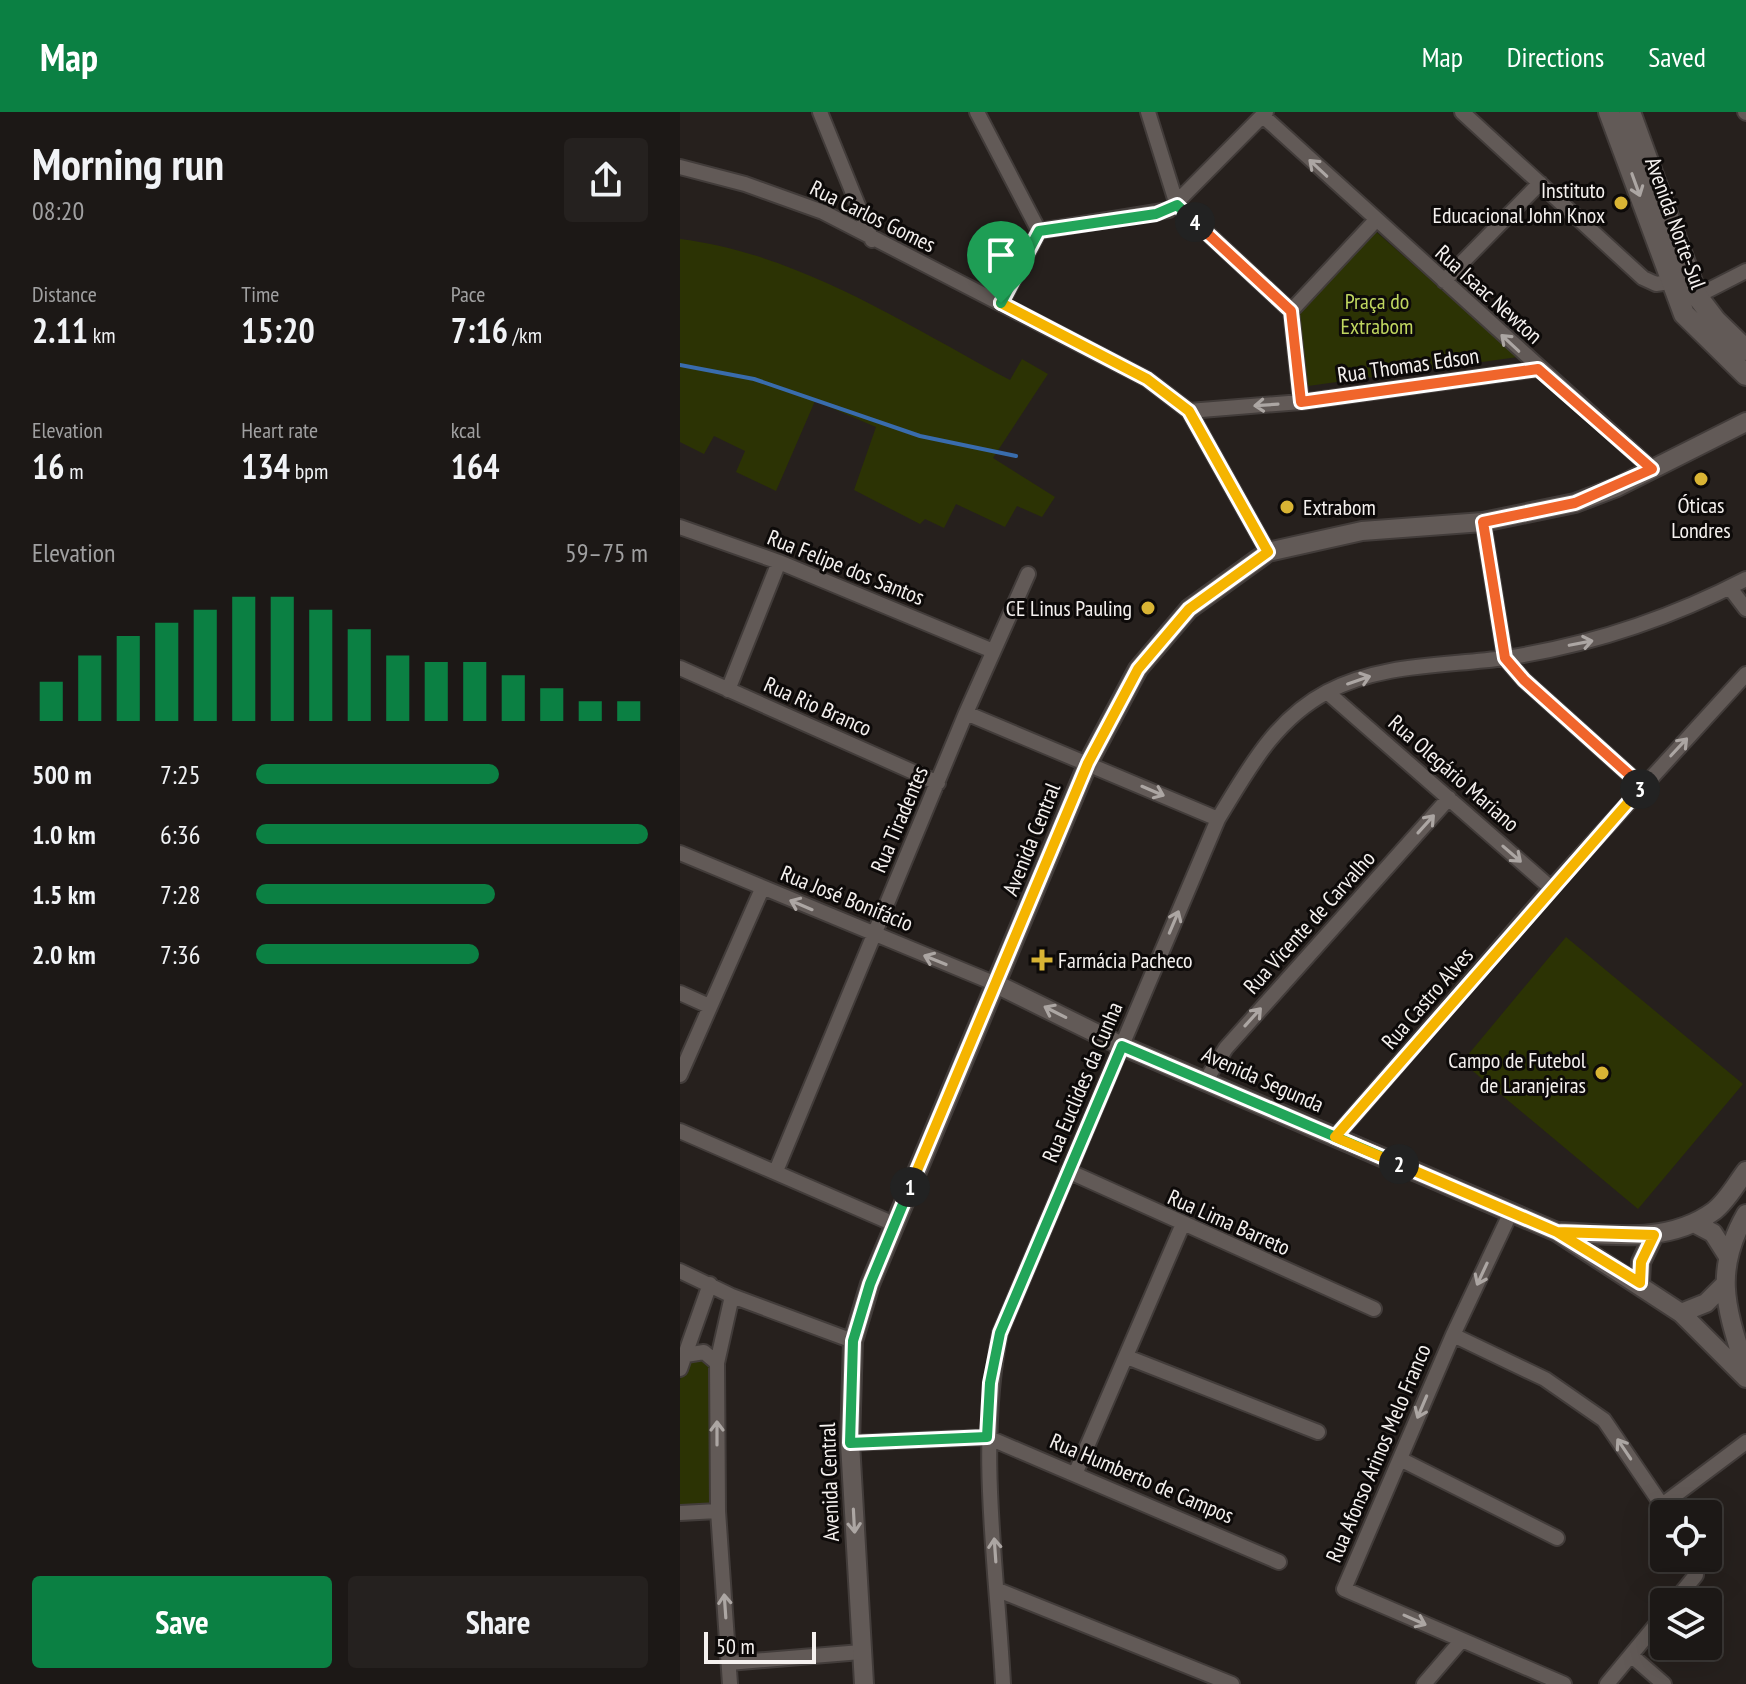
<!DOCTYPE html>
<meta charset="utf-8">
<style>
body{margin:0;font-family:"PT Sans Narrow",sans-serif;background:#25211f;color:#f1f3f6;height:100vh;display:flex;flex-direction:column;font-size:30px;white-space:nowrap}
*{box-sizing:border-box;margin:0}
p{font-size:26px;color:#a0a0a1}
.icon{flex:none;width:44px;height:44px;fill:none;stroke:currentColor;stroke-width:2;stroke-linecap:round;stroke-linejoin:round}
.map{position:relative;flex:1;overflow:hidden}
.panel{display:flex;flex-direction:column;background:#1c1816;width:680px}
.panel>*{flex:none}
.tools{position:absolute;left:970px;top:1388px;display:grid;gap:16px}
.tools a{display:grid;place-items:center;width:72px;height:72px;border-radius:8px;background:#1c1816;box-shadow:0 8px 32px #0002,0 0 0 2px #3a3735;font-size:40px}
.scale{position:absolute;left:24px;bottom:20px;width:112px;box-sizing:border-box;padding-left:8px;border:4px solid #f5f1ef;border-top:0;font-size:22px;line-height:28px;white-space:nowrap;color:#f5f1ef;-webkit-text-stroke:6px #0d0a09;paint-order:stroke}
.pin{position:absolute;display:grid;place-items:center;width:68px;height:68px;color:#fff;margin:-82px -34px;border-radius:50% 50% 50% 0;rotate:-45deg;box-shadow:0 0 8px #0007}
.pin .icon{rotate:45deg}
.km{position:absolute;width:40px;height:40px;margin:-20px;border-radius:50%;background:#222;color:#fff;font-size:22px;line-height:40px;text-align:center}
.round{display:grid;place-items:center;flex:none;width:84px;height:84px;border-radius:8px;background:#25211f}
.overview{display:flex;align-items:center;justify-content:space-between;height:136px;padding:0 32px}
h1{font-size:44px;font-weight:700;line-height:60px}
.figures{display:grid;grid-template-columns:repeat(3,1fr);gap:12px;height:136px;padding:8px 32px}
.figures div{display:grid;align-content:center}
.figures b{font-size:34px;font-weight:700}
.figures small{font-size:22px;font-weight:400}
.figures p{font-size:22px}
.chart{height:224px;padding:16px 32px}
.chart p{display:flex;justify-content:space-between}
.chart svg{width:100%;height:144px;margin-top:8px;stroke:#0b8043;stroke-width:6}
.cta{display:flex;gap:16px;margin-top:auto;padding:16px 32px}
.cta a{flex:1;height:92px;border-radius:8px;background:#0b8043;color:#fff;font-size:32px;font-weight:700;line-height:92px;text-align:center}
.cta a+a{background:#25211f;color:#f1f3f6}
ul{padding:0 32px;list-style:none;font-size:26px}
li{display:grid;grid-template-columns:128px 96px 1fr;align-items:center;height:60px}
li i{height:20px;border-radius:10px;background:#0b8043}
header{display:flex;align-items:center;gap:48px;box-sizing:border-box;height:112px;padding:0 40px;background:#0b8043;color:#fff}
header strong{font-size:38px}
nav{display:flex;gap:44px;margin-inline-start:auto;font-size:28px}
main{display:flex;flex:1;min-height:0}
.map>svg:first-child{display:block}
</style>
<header>
<strong>Map</strong>
<nav><a>Map</a><a>Directions</a><a>Saved</a></nav>
</header>
<main>
<section class="panel">
<div class="overview"><div><h1>Morning run</h1><p>08:20</p></div><a class="round"><svg class="icon" aria-label="share" viewBox="0 0 24 24"><path d="M12 15V3M7 8l5-5 5 5M5 13v7h14v-7"/></svg></a></div>
<div class="figures">
<div><p>Distance</p><b>2.11<small> km</small></b></div>
<div><p>Time</p><b>15:20</b></div>
<div><p>Pace</p><b>7:16<small> /km</small></b></div>
</div>
<div class="figures">
<div><p>Elevation</p><b>16<small> m</small></b></div>
<div><p>Heart rate</p><b>134<small> bpm</small></b></div>
<div><p>kcal</p><b>164</b></div>
</div>
<div class="chart"><p><span>Elevation</span>59–75 m</p>
<svg viewBox="0 0 160 44" preserveAspectRatio="none"><path d="M5 44V32M15 44V24M25 44V18M35 44V14M45 44V10M55 44V6M65 44V6M75 44V10M85 44V16M95 44V24M105 44V26M115 44V26M125 44V30M135 44V34M145 44V38M155 44V38"/></svg>
</div>
<ul>
<li><b>500 m</b>7:25<i style="width:62%"></i></li>
<li><b>1.0 km</b>6:36<i style="width:100%"></i></li>
<li><b>1.5 km</b>7:28<i style="width:61%"></i></li>
<li><b>2.0 km</b>7:36<i style="width:57%"></i></li>
</ul>
<div class="cta"><a>Save</a><a>Share</a></div>
</section>
<div class="map">
<svg width="1066" height="1572" viewBox="0 0 1066 1572">
<rect width="100%" height="100%" fill="#26201d"/>
<path fill="#2c3304" d="M 693,117 L 838,245 L 628,274 L 617,197 Z
M 0,127 C 120,142 225,212 330,268 L 342,247 L 368,262 L 313,346 L 375,385 L 362,405 L 337,394 L 325,415 L 276,392 L 264,416 L 245,407 L 240,412 L 174,378 L 196,315 L 135,289 L 96,379 L 56,360 L 65,339 L 34,324 L 24,342 L 0,330 Z
M 886,825 L 1063,972 L 958,1097 L 782,950 Z
M 21,1246 L 32,1253 L 32,1395 L 0,1396 L 0,1268 L 8,1248 Z"/>
<g fill="none" stroke-linecap="round" stroke-linejoin="round">
<path stroke="#396cad" stroke-width="4" d="M 0,253 L 74,267 L 240,324 L 336,344"/>
<defs>
<path id="minor" d="M 140,0 L 192,128
M 297,0 L 359,119
M 468,0 L 497,93 L 611,199 L 621,290
M 782,0 L 963,166 L 976,172 L 990,170
M 1065,0 L 1066,1
M 583,4 L 972,357
M 0,55 L 65,72 L 143,100 L 467,267 L 509,299 L 588,440
M 359,119 L 489,98 L 586,0
M 764,169 L 860,71
M 1017,184 L 1066,159
M 321,191 L 359,119
M 611,199 L 695,109
M 509,299 L 621,290 L 858,257
M 803,410 L 825,546
M 0,415 L 99,450 L 313,539
M 1050,476 L 1066,497
M 825,546 L 844,568 L 962,674
M 0,556 L 258,671
M 48,578 L 99,450
M 647,580 L 871,776
M 286,601 L 538,707
M 0,741 L 316,872
M 0,881 L 29,894
M 0,963 L 82,777
M 526,968 L 546,936 L 769,686
M 0,1019 L 214,1112
M 655,1025 L 871,776 L 1066,562
M 96,1059 L 286,601 L 348,462
M 388,1059 L 694,1197
M 831,1100 L 773,1223 L 664,1477 L 884,1572
M 0,1159 L 52,1184 L 173,1229
M 773,1223 L 865,1267 L 924,1308 L 988,1402
M 6,1243 L 24,1240 L 37,1251
M 447,1245 L 638,1320
M 0,1257 L 30,1172
M 170,1331 L 307,1325 L 599,1450
M 720,1347 L 877,1426
M 396,1360 L 502,1114
M 982,1393 L 1066,1330
M 0,1401 L 38,1399
M 318,1478 L 552,1572
M 994,1490 L 1016,1463 L 1013,1446
M 952,1544 L 984,1572
M 49,1551 L 181,1540
M 50,1572 L 38,1399 L 37,1251 L 52,1184
M 323,1572 C 317,1455 297,1337 320,1221 L 538,707 C 568,658 594,608 647,580 C 701,551 766,554 825,546 C 911,533 989,507 1066,467
M 744,1572 L 781,1529
M 927,1572 L 984,1503"/>
<path id="tertiary" d="M 316,872 L 442,934 L 877,1120 L 1001,1201 L 1066,1266
M 1066,1102 C 1032,1161 1047,1198 1066,1259
M 1014,1111 L 1033,1121 L 1047,1143
M 881,1120 C 933,1123 989,1132 1034,1099 C 1047,1089 1056,1072 1066,1059
M 960,1171 L 961,1150 L 974,1123
M 1001,1201 L 1026,1191 L 1044,1173
M 184,1572 L 170,1331 L 173,1229 L 190,1172 L 408,651 L 458,557 L 509,497 L 588,440 L 682,419 L 803,410 L 895,391 L 937,375 L 1066,310"/>
<path id="secondary" d="M 929,0 L 1004,202 L 1066,263
M 950,0 L 1017,184 L 1036,209 L 1066,238"/>
</defs>
<use href="#minor" stroke="#423c3a" stroke-width="18"/>
<use href="#tertiary" stroke="#423c3a" stroke-width="22"/>
<use href="#secondary" stroke="#423c3a" stroke-width="24"/>
<use href="#minor" stroke="#625a57" stroke-width="14"/>
<use href="#tertiary" stroke="#625a57" stroke-width="18"/>
<use href="#secondary" stroke="#625a57" stroke-width="20"/>
</g>
<defs><path id="oneway-shaft" d="M-6 0H5M1.5-3L5.5 0L1.5 3" fill="none" stroke-width="1.6" stroke-linecap="round" stroke-linejoin="round" transform="scale(2)"/></defs>
<g stroke="#aca6a3">
<use href="#oneway-shaft" transform="translate(638 56) rotate(-137)"/>
<use href="#oneway-shaft" transform="translate(956 73) rotate(70)"/>
<use href="#oneway-shaft" transform="translate(830 231) rotate(-137)"/>
<use href="#oneway-shaft" transform="translate(586 293) rotate(176)"/>
<use href="#oneway-shaft" transform="translate(901 531) rotate(-11)"/>
<use href="#oneway-shaft" transform="translate(679 568) rotate(-19)"/>
<use href="#oneway-shaft" transform="translate(999 635) rotate(-47)"/>
<use href="#oneway-shaft" transform="translate(473 679) rotate(23)"/>
<use href="#oneway-shaft" transform="translate(746 712) rotate(-48)"/>
<use href="#oneway-shaft" transform="translate(832 742) rotate(41)"/>
<use href="#oneway-shaft" transform="translate(121 793) rotate(-157)"/>
<use href="#oneway-shaft" transform="translate(494 810) rotate(-67)"/>
<use href="#oneway-shaft" transform="translate(255 848) rotate(-158)"/>
<use href="#oneway-shaft" transform="translate(375 900) rotate(-153)"/>
<use href="#oneway-shaft" transform="translate(573 905) rotate(-48)"/>
<use href="#oneway-shaft" transform="translate(802 1162) rotate(115)"/>
<use href="#oneway-shaft" transform="translate(742 1295) rotate(113)"/>
<use href="#oneway-shaft" transform="translate(37 1321) rotate(-90)"/>
<use href="#oneway-shaft" transform="translate(944 1337) rotate(-124)"/>
<use href="#oneway-shaft" transform="translate(174 1409) rotate(87)"/>
<use href="#oneway-shaft" transform="translate(315 1438) rotate(-94)"/>
<use href="#oneway-shaft" transform="translate(45 1494) rotate(-94)"/>
<use href="#oneway-shaft" transform="translate(735 1508) rotate(24)"/>
</g>
<g fill="none" stroke-linecap="round" stroke-linejoin="round">
<defs>
<path id="split-1" d="M 230,1075 L 408,651 L 458,557 L 509,497 L 588,440 L 509,299 L 467,267 L 321,191"/>
<path id="split-2" d="M 230,1075 L 190,1172 L 173,1229 L 170,1331 L 307,1325 L 310,1271 L 320,1221 L 442,934 L 719,1052"/>
<path id="split-3" d="M 719,1052 L 877,1120 L 960,1171 L 961,1150 L 974,1123 L 877,1120 L 655,1025 L 960,677"/>
<path id="split-4" d="M 515,110 L 611,199 L 621,290 L 858,257 L 972,357 L 895,391 L 803,410 L 825,546 L 844,568 L 962,674 L 960,677"/>
<path id="split-5" d="M 321,191 L 359,119 L 476,102 L 497,93 L 515,110"/>
</defs>
<use href="#split-1" stroke="#fff" stroke-width="16"/>
<use href="#split-2" stroke="#fff" stroke-width="16"/>
<use href="#split-3" stroke="#fff" stroke-width="16"/>
<use href="#split-4" stroke="#fff" stroke-width="16"/>
<use href="#split-5" stroke="#fff" stroke-width="16"/>
<use href="#split-1" stroke="#f5b400" stroke-width="10"/>
<use href="#split-2" stroke="#22a559" stroke-width="10"/>
<use href="#split-3" stroke="#f5b400" stroke-width="10"/>
<use href="#split-4" stroke="#f0652b" stroke-width="10"/>
<use href="#split-5" stroke="#22a559" stroke-width="10"/>
</g>
<g fill="#d9b434" stroke="#0d0a09" stroke-width="3">
<circle cx="941" cy="91" r="8"/>
<circle cx="1021" cy="367" r="8"/>
<circle cx="607" cy="395" r="8"/>
<circle cx="468" cy="496" r="8"/>
<path d="M358 836h8v8h8v8h-8v8h-8v-8h-8v-8h8z"/>
<circle cx="922" cy="961" r="8"/>
</g>
<g text-anchor="middle" stroke-width="6" stroke-linejoin="round" paint-order="stroke">
<g font-size="22" fill="#f5f1ef" stroke="#0d0a09" text-anchor="end">
<text x="925" y="86">Instituto<tspan x="925" dy="25">Educacional John Knox</tspan></text>
<text x="1021" y="401" text-anchor="middle">Óticas<tspan x="1021" dy="25">Londres</tspan></text>
<text x="623" y="403" text-anchor="start">Extrabom</text>
<text x="452" y="504">CE Linus Pauling</text>
<text x="378" y="856" text-anchor="start">Farmácia Pacheco</text>
<text x="906" y="956">Campo de Futebol<tspan x="906" dy="25">de Laranjeiras</tspan></text>
</g>
<g font-size="22" fill="#f5f1ef" stroke="#0d0a09">
<text transform="translate(193 104) rotate(26)" y="8">Rua Carlos Gomes</text>
<text transform="translate(996 111) rotate(70)" y="8">Avenida Norte-Sul</text>
<text transform="translate(809 182) rotate(42)" y="8">Rua Isaac Newton</text>
<text transform="translate(728 253) rotate(-8)" y="8">Rua Thomas Edson</text>
<text transform="translate(166 455) rotate(22)" y="8">Rua Felipe dos Santos</text>
<text transform="translate(138 594) rotate(24)" y="8">Rua Rio Branco</text>
<text transform="translate(774 661) rotate(41)" y="8">Rua Olegário Mariano</text>
<text transform="translate(219 707) rotate(-67)" y="8">Rua Tiradentes</text>
<text transform="translate(351 727) rotate(-68)" y="8">Avenida Central</text>
<text transform="translate(167 786) rotate(22)" y="8">Rua José Bonifácio</text>
<text transform="translate(629 810) rotate(-48)" y="8">Rua Vicente de Carvalho</text>
<text transform="translate(747 886) rotate(-49)" y="8">Rua Castro Alves</text>
<text transform="translate(583 967) rotate(24)" y="8">Avenida Segunda</text>
<text transform="translate(402 970) rotate(-67)" y="8">Rua Euclides da Cunha</text>
<text transform="translate(549 1110) rotate(24)" y="8">Rua Lima Barreto</text>
<text transform="translate(698 1341) rotate(-67)" y="8">Rua Afonso Arinos Melo Franco</text>
<text transform="translate(462 1366) rotate(23)" y="8">Rua Humberto de Campos</text>
<text transform="translate(149 1370) rotate(-92)" y="8">Avenida Central</text>
</g>
<g font-size="22" fill="#c0d760" stroke="#0d0a09">
<text x="697" y="197">Praça do<tspan x="697" dy="25">Extrabom</tspan></text>
</g>
</g>
</svg>
<div class="tools">
<a><svg class="icon" aria-label="locate" viewBox="0 0 24 24"><circle cx="12" cy="12" r="6"/><path d="M12 2v4M12 18v4M2 12h4M18 12h4"/></svg></a>
<a><svg class="icon" aria-label="layers" viewBox="0 0 24 24"><path d="M12 4l9 5-9 5-9-5zM3 14l9 5 9-5"/></svg></a>
</div>
<div class="scale">50 m</div>
<div class="pin" style="left:321px;top:191px;background:#1e9e55"><svg class="icon" aria-label="arrive" viewBox="0 0 24 24"><path d="M6 21V4h12l-3 4 3 4H6"/></svg></div>
<b class="km" style="left:230px;top:1075px">1</b>
<b class="km" style="left:719px;top:1052px">2</b>
<b class="km" style="left:960px;top:677px">3</b>
<b class="km" style="left:515px;top:110px">4</b>
</div>
</main>
